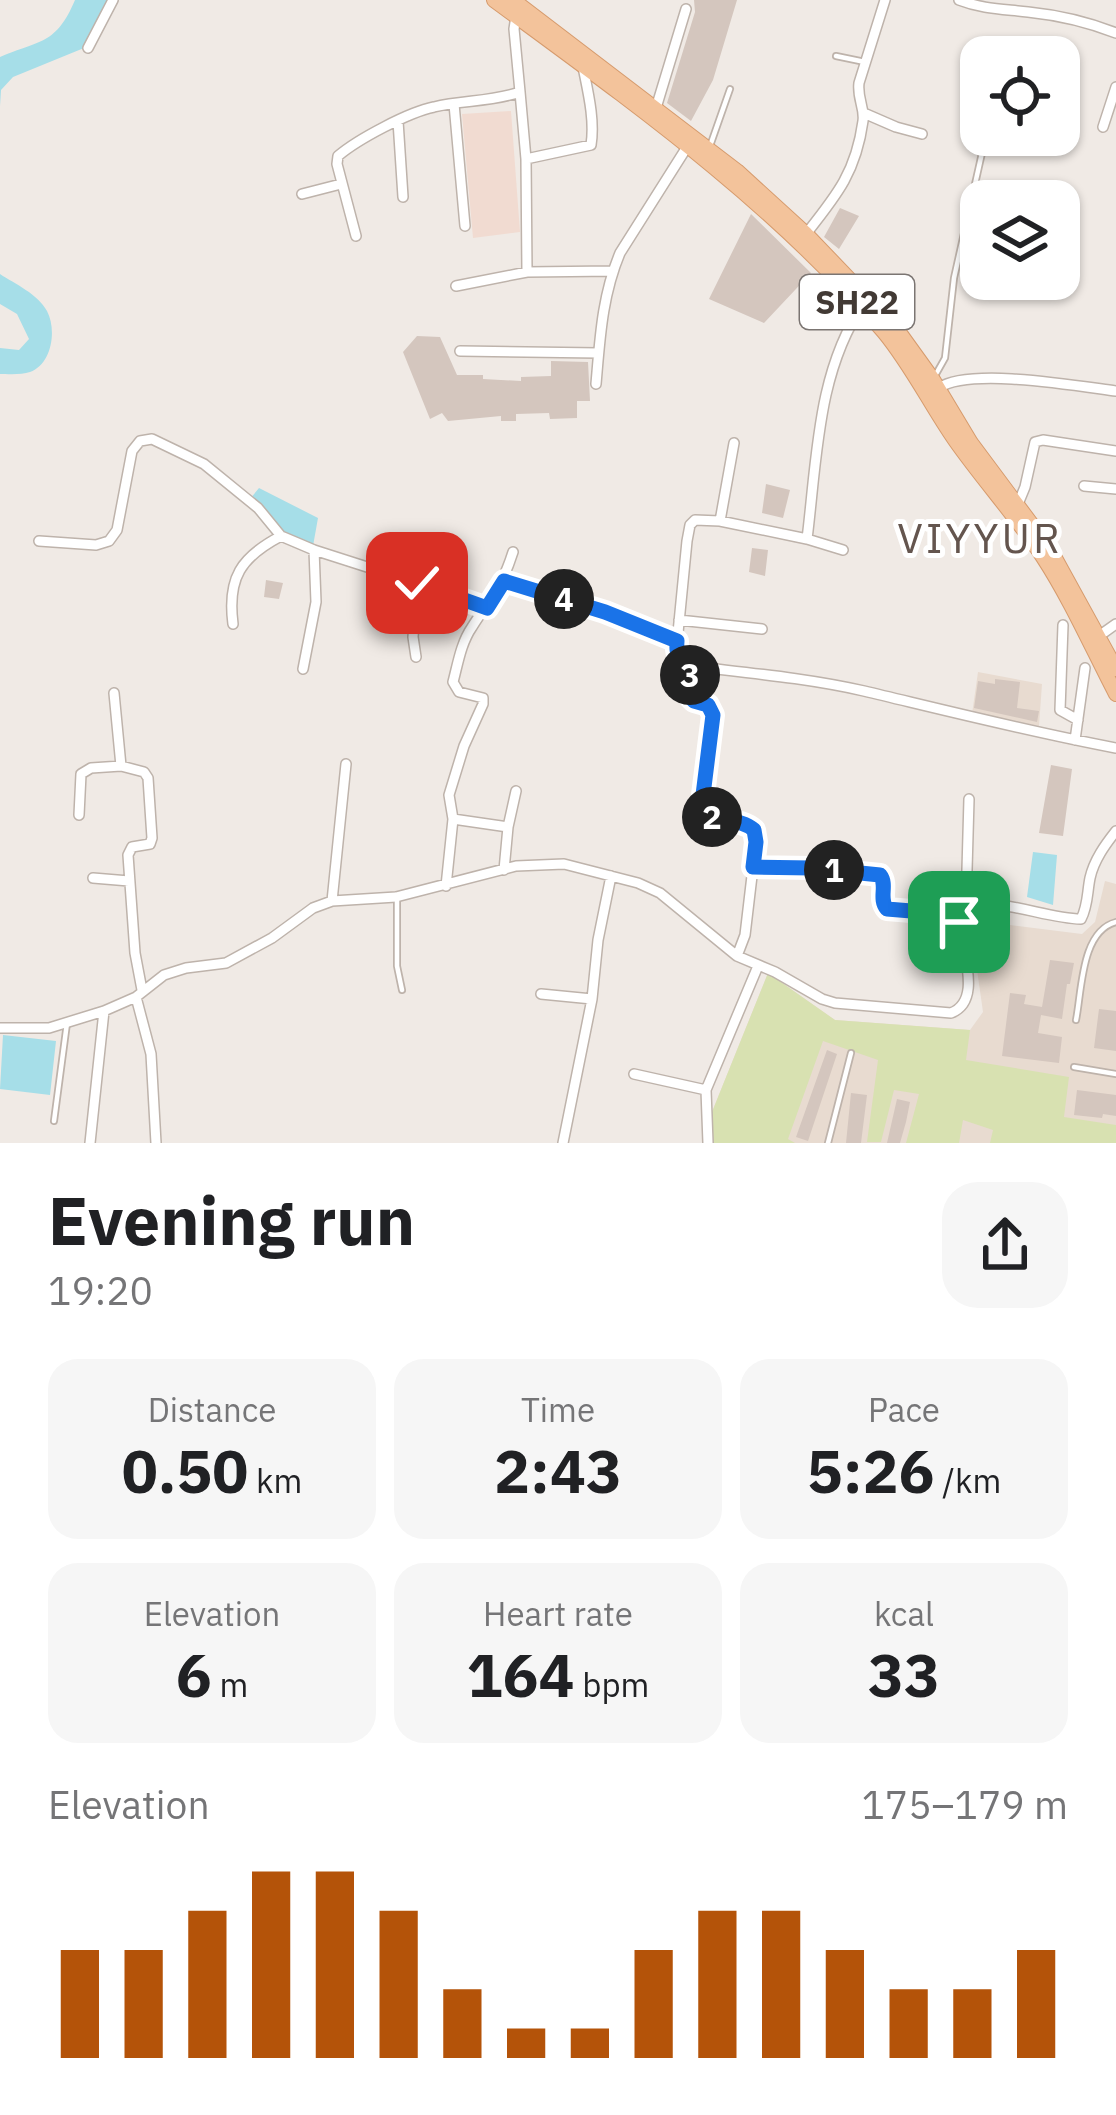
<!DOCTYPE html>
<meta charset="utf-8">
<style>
body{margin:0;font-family:"IBM Plex Sans",sans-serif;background:#f6f6f6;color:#202124;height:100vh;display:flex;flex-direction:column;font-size:45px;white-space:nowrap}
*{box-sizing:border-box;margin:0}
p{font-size:39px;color:#757577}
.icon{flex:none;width:66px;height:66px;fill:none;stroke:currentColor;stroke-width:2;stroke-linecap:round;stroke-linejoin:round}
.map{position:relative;height:1143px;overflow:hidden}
.side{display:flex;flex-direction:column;background:#fff;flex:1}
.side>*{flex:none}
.fabs{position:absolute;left:960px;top:36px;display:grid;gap:24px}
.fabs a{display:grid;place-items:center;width:120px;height:120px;border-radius:24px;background:#fff;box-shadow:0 3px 9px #0004;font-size:60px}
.pin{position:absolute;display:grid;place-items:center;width:102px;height:102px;color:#fff;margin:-51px;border-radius:24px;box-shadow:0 6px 18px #0006}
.km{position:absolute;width:60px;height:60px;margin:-30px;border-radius:50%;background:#222;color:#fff;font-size:33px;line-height:60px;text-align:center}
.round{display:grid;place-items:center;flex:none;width:126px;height:126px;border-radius:36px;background:#f6f6f6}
.head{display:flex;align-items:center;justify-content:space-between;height:204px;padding:0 48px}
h1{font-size:66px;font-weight:800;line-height:90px}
.stats{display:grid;grid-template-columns:repeat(3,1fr);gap:18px;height:204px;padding:12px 48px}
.stats div{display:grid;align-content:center;border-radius:30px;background:#f6f6f6;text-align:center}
.stats b{font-size:60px;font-weight:800}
.stats small{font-size:33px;font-weight:400}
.stats p{font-size:33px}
.chart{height:336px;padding:24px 48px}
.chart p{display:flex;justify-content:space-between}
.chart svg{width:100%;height:216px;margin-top:12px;stroke:#b45309;stroke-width:6}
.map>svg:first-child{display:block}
</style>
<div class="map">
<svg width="1116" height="1143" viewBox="0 0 1116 1143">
<rect width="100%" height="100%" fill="#f0eae5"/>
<path fill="#f1dbd1" d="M 511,111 L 520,232 L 473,238 L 462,114 Z"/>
<path fill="#e8dbd0" d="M 978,672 L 1042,684 L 1039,726 L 972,714 Z
M 1105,881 L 1116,884 L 1116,1143 L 712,1143 L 712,1112 L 768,973 L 835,1020 L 970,1030 L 983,1012 L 970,920 L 1082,934 L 1095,922 Z"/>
<path fill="#d8e1b1" d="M 768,973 L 835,1020 L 970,1030 L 966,1060 L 1069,1077 L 1064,1117 L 1116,1125 L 1116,1143 L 990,1143 L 993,1130 L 963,1120 L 959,1143 L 906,1143 L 919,1094 L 894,1090 L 881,1142 L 867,1142 L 878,1060 L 823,1041 L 788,1139 L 795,1143 L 712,1143 L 712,1112 Z"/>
<path fill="#a6dee8" d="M 75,0 L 109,0 L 84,48 L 13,77 L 1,90 L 0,106 L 0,57 C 40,40 56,45 75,0 Z
M 0,274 C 15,284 38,294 47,311 C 57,330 52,364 30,372 C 22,375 8,374 0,374 L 0,348 L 19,350 L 29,339 L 17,314 L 0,304 Z
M 259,488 L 318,518 L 313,546 L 284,533 L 250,499 Z
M 1033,852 L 1057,855 L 1053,905 L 1027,897 Z
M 3,1035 L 56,1041 L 50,1095 L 0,1089 Z"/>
<path fill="#d4c6be" d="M 694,0 L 737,0 L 713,80 L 691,121 L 667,103 L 695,12 Z
M 840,208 L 859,216 L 839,249 L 824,237 Z
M 751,214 L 811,273 L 764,323 L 709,299 Z
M 417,336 L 440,337 L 457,375 L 483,375 L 483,379 L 521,381 L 521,377 L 551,376 L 551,361 L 588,362 L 590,401 L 577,401 L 577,418 L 550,419 L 549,413 L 516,414 L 516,421 L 501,421 L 501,416 L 448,421 L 442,413 L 430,419 L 403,352 Z
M 766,484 L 790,490 L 783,518 L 762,513 Z
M 752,548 L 768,550 L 765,576 L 749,572 Z
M 266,580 L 283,583 L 279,599 L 264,597 Z
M 995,679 L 1020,682 L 1017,708 L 1039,711 L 1037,722 L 974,708 L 978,681 L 995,684 Z
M 1051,765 L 1072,769 L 1063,836 L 1039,833 Z
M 1050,960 L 1074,963 L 1070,984 L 1067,984 L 1062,1019 L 1041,1015 L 1038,1033 L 1062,1037 L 1059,1063 L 1002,1056 L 1010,993 L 1026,995 L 1024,1004 L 1042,1007 Z
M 1099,1009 L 1116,1011 L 1116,1051 L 1094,1048 Z
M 827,1050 L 837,1054 L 808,1141 L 796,1137 Z
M 1077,1090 L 1116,1095 L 1116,1116 L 1103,1114 L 1102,1118 L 1074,1115 Z
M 851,1093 L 867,1095 L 861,1143 L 846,1143 Z
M 897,1099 L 910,1102 L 906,1122 L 900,1143 L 887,1143 Z"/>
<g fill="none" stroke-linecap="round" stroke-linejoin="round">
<defs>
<path id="lane" d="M 836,56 L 865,62
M 710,146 L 730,89
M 936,374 L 945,358 L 954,278 L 986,135
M 397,900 L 397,966 L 402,990
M 1076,1020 C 1082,990 1081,931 1116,922
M 1074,1067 L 1116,1074
M 54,1121 L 67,1023
M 828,1143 L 851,1053"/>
<path id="street" d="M 959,0 C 982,9 1003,9 1028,12 C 1057,15 1088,22 1116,33
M 88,48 L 113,0
M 520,92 L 526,159
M 454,104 L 465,226
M 656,108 L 686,9
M 866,114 L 896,127 L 922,134
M 398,121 L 403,197
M 1103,127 L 1116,87
M 302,194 L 341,184
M 806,234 C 837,195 856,172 863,121 C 865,108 857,99 859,83 L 885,0
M 356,236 L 337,164 L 338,156 C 358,139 409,112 434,107 C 463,100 492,102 520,92 L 514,29 L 516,16
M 527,272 L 526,159 L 591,145 C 595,120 588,92 583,67
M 456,286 L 527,272 L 613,271
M 460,351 L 598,353
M 596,384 C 600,338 602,296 620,253 L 687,147
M 939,388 C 969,367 1078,386 1116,391
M 1084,486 L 1116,489
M 1018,504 L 1025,487 L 1035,442 L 1043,440 L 1116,451
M 720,521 L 734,443
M 807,539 L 720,521 L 695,520 L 690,525 L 687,541 L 676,653 L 680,660 L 690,666 C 748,673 807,678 864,691 C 948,711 1031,732 1116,748
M 39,541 L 96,545 L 109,541 L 117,530 L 132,451 L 140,441 L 152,439 L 204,464 L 258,508 L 281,536 L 314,550 L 417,583 L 413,637 L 416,657
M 843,550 L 807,539 C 817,459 817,371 864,303
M 504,581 L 605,612 L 677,641
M 417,583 L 487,608
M 679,620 L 762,629
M 233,624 C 227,578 241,557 281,536
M 1063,625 L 1060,710 L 1078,720
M 1099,636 L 1116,624
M 690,666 L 690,697 L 694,702 L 708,705 L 713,715 L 701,811 C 717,823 739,817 754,830 L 756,842 L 745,935 L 737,956
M 303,669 L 316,602 L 314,550
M 1075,740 L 1085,668
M 121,766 L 144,772 L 148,778 L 152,838 L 150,844 L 132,847 L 128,855 L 135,953 L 142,990
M 79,815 L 81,774 L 91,768 L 121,766 L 114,693
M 453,819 L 508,827
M 753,867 L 810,868 L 875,874 L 883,881 L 883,903 L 887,909 L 960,915
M 504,870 L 508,827 L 516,791
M 93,878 L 129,881
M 446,886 L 453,819 L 449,795 L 464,746 L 483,704 L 483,698 L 459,692 L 453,682 C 458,663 461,643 472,627 C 491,597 502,587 513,552
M 332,901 L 346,764
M 966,905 L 969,799
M 541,994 L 592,999
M 136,997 L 151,1054 L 156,1143
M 0,1028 L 49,1028 L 104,1011 L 136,997 L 164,975 L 186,968 L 226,963 L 272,938 L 313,908 L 332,901 L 396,897 L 516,866 L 564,864 L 638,883 L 660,893 L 737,956 L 775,972 L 822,999 L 835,1003 L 951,1013 C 987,999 955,939 962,908 C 1000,896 1042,918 1081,919 C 1088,906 1087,893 1090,878 C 1094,860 1105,845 1116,831
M 634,1074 L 706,1090
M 90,1143 L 104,1011
M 563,1143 L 592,999 L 598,940 L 611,876
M 708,1143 L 706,1090 L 758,966"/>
<path id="primary" d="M 494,0 C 631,101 774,202 884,332 C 912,366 930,404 955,440 C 983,480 1016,516 1043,557 C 1071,600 1092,648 1116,694
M 513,0 L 737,171 L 806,234 L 896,328 L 932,378 L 971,443 L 1050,549 L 1116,669"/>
</defs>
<use href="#lane" stroke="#beb3ab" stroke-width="8"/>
<use href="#street" stroke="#beb3ab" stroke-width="12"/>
<use href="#primary" stroke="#d69b6d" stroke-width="16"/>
<use href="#lane" stroke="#fff" stroke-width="4.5"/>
<use href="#street" stroke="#fff" stroke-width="9"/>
<use href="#primary" stroke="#f3c39b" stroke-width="14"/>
</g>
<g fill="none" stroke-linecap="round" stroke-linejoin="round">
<defs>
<path id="route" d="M 417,583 L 487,608 L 504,581 L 605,612 L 677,641 C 676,655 678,659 691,666 L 690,697 L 694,701 L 708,705 L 713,715 L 701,811 C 717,823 739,817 754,830 L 756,842 L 753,867 L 811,868 L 880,875 C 888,885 878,899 887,909 L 960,915 L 959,922"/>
</defs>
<use href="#route" stroke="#fff" stroke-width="24"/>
<use href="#route" stroke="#1a73e8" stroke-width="15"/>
</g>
<g text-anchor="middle" stroke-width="10" stroke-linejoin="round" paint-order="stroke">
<rect fill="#fff" stroke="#7b7572" stroke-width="3" x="800" y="275" width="114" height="54" rx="9"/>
<g font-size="33" font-weight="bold" fill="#423a35">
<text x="857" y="314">SH22</text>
</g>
<g font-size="42" letter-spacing="3" fill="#64554e" stroke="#fff">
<text x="980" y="553">VIYYUR</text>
</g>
</g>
</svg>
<div class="fabs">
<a><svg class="icon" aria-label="locate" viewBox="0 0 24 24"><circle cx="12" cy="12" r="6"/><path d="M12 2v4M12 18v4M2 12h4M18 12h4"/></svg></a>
<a><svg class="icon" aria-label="layers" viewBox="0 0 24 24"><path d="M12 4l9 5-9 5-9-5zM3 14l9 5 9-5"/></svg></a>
</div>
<div class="pin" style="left:959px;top:922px;background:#1e9e55"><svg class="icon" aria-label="arrive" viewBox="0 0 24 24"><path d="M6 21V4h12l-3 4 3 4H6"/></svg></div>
<div class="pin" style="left:417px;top:583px;background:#d93025"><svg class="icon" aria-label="check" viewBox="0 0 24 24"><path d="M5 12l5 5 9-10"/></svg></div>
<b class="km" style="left:834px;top:870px">1</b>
<b class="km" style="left:712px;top:817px">2</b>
<b class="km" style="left:690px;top:675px">3</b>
<b class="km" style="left:564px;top:599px">4</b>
</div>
<section class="side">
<div class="head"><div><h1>Evening run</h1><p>19:20</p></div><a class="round"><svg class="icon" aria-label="share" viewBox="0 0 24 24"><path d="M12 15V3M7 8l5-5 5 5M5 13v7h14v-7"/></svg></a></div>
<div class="stats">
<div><p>Distance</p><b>0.50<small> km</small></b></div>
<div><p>Time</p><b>2:43</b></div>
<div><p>Pace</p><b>5:26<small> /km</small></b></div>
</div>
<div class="stats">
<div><p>Elevation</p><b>6<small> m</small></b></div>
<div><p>Heart rate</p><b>164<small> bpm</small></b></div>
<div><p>kcal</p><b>33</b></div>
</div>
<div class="chart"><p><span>Elevation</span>175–179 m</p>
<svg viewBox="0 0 160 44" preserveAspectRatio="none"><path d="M5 44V22M15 44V22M25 44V14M35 44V6M45 44V6M55 44V14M65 44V30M75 44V38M85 44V38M95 44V22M105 44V14M115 44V14M125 44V22M135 44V30M145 44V30M155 44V22"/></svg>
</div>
</section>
